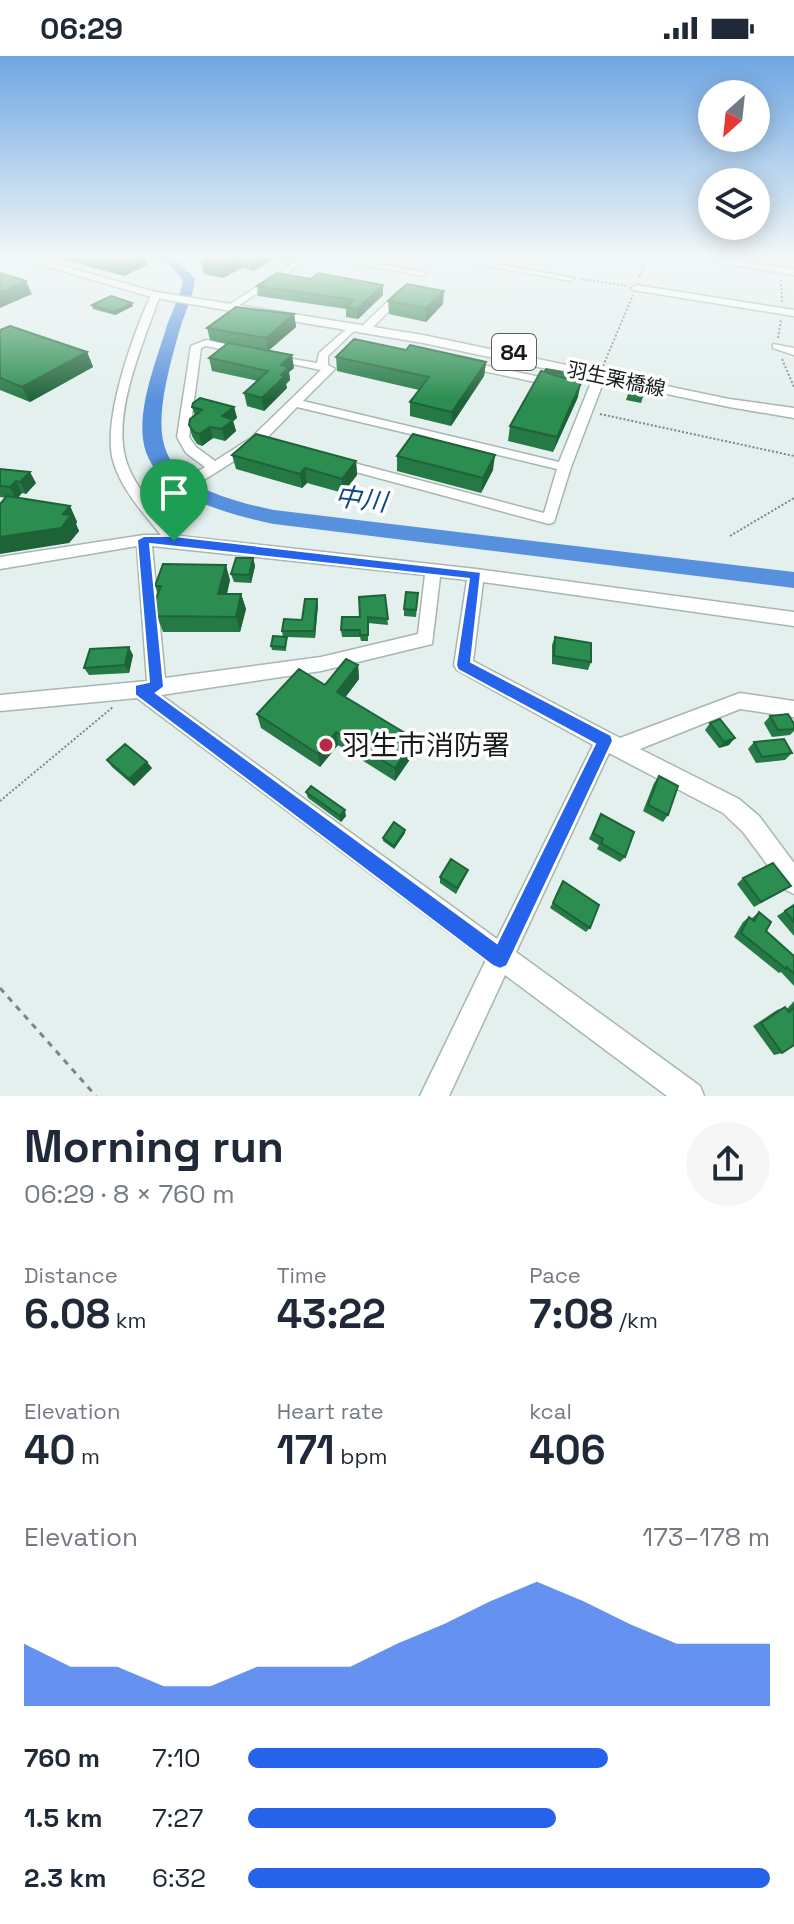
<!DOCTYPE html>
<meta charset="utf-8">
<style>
body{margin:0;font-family:"Space Grotesk","Noto Sans JP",sans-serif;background:#f6f6f7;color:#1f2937;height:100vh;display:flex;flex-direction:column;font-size:30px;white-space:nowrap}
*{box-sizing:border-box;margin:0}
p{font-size:26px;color:#747a83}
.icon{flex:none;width:44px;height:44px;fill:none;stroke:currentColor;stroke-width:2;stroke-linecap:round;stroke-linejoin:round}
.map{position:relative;height:1040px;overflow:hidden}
.panel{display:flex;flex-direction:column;background:#fff;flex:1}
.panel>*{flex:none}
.needle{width:52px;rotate:207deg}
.buttons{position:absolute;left:698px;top:24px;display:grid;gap:16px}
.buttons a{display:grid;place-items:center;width:72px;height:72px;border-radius:50%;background:#fff;box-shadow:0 4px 20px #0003;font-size:40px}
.pin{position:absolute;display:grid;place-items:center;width:68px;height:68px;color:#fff;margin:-82px -34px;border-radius:50% 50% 50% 0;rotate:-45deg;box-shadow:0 0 8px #0007}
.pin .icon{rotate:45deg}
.round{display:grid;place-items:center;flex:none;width:84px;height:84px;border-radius:42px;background:#f6f6f7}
.summary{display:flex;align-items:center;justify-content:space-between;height:136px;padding:0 24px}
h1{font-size:44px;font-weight:700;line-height:60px}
.metrics{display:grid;grid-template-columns:repeat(3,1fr);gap:12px;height:136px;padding:8px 24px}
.metrics div{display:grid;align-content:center}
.metrics b{font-size:40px;font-weight:700}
.metrics small{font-size:22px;font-weight:400}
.metrics p{font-size:22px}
.chart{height:224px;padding:16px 24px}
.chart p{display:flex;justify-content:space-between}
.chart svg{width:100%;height:144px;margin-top:8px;fill:#2563eb;opacity:.7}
ul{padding:0 24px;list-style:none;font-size:26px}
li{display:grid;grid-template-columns:128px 96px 1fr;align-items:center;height:60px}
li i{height:20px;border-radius:10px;background:#2563eb}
.status{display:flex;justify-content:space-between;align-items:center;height:56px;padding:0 40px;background:#fff;direction:ltr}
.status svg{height:22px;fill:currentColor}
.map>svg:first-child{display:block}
</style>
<div class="status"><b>06:29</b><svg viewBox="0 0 49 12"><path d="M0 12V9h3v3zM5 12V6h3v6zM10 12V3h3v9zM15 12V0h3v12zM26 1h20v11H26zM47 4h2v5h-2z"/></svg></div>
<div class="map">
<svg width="794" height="1040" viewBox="0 0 794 1040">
<rect width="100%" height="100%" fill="#e3f0ee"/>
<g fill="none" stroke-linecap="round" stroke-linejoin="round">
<path fill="#5790dc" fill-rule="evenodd" d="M 153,200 C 174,199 182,208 195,223 C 193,242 184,258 179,276 C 147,389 148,428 274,454 L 794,516 L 794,532 L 274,468 C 228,458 150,440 143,383 C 139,349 155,308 165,276 C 170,258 180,242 183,224 L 169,208 Z"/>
<defs>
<path id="minor" d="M 304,200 L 313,200 L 232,254 L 224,252 Z
M 318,200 L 335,200 L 427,217 L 423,220 Z
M 436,200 L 453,200 L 574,222 L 570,225 Z
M 679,200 L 698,200 L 794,213 L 794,219 Z
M 636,229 L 794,254 L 794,260 L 633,234 L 631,232 Z
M 401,233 L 409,235 L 372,272 L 364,272 L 364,268 Z
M 152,237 L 160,239 C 145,283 115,349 124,396 C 127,414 138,431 149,445 L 205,411 L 186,397 L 177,381 L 191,290 L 206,284 L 245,292 L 250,295 L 245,298 L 206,290 L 201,292 L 189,381 L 196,391 L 215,405 L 251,382 L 321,314 L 268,303 L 268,299 L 317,307 L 319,297 L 351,269 L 356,272 L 355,274 L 328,300 L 328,309 L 335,313 L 303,345 L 559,406 L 594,319 L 600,316 L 606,319 L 571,411 L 554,466 L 549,468 L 330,409 L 328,406 L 335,402 L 544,457 L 557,413 L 297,351 L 261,388 L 156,454 L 179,480 L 476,513 L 794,556 L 794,570 L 483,526 L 473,605 L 620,682 L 740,637 L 794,645 L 794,661 L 740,653 L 640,693 L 739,743 L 759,760 L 794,807 L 794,838 L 786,834 L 743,776 L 723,757 L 609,697 L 516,896 L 700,1030 L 704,1040 L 667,1040 L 505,919 L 449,1040 L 420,1040 L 486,904 L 137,642 L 0,655 L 0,639 L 147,625 L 137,490 L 0,513 L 0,501 L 144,479 L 161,479 C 144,458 123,435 114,408 C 100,368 134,275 152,237 ZM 152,490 L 425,519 L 418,578 L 321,601 L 165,622 ZM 440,521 L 467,524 L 454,609 L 457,614 L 593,689 L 497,883 L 161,639 L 321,615 L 432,588 Z
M 773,288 L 794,292 L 794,299 L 773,292 Z
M 464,305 L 554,324 L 560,327 L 554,330 L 460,310 L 459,308 Z"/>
<path id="major" d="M 11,200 L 27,200 L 156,236 L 423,279 L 729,343 L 794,352 L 794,362 L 729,351 L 423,287 L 155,242 Z"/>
</defs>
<use href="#minor" stroke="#a8b5b3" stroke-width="3"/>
<use href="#major" stroke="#a8b5b3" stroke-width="3"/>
<path stroke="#7f8786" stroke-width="2" stroke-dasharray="2 2" stroke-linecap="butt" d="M 639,221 L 648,200
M 581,223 L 627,230
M 781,224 L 782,246
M 778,282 L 781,264
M 782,303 L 794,331
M 603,310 L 633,239
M 600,358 L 794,400
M 730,480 L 794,442
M 0,745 L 113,651"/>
<path stroke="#7f8786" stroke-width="3" stroke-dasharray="6 6" stroke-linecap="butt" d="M 0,932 L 96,1040"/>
<use href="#minor" fill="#fff" fill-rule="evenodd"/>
<use href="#major" fill="#fff" fill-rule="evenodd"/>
</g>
<path fill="#257945" d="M 50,200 L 144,200 L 147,209 L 124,220 Z
M 197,200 L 298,200 L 290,205 L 277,202 L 253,215 L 242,212 L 223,222 L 204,218 L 201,206 L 207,202 Z
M 311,223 L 383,229 L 383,239 L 358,263 L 346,261 L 346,253 L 258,240 L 257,230 Z
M 388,245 L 443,248 L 426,266 L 389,258 Z
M 92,249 L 133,250 L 115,259 L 93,253 Z
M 294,258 L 296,271 L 268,295 L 294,312 L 289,316 L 290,324 L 286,328 L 287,332 L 264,355 L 247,350 L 244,337 L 258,325 L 212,315 L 209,302 L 227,288 L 210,284 L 207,272 Z
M 0,274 L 87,296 L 93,311 L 30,346 L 0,334 Z
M 406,294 L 486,306 L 484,320 L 451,370 L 410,360 L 410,346 L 419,334 L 337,315 L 336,301 Z
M 546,313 L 568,319 L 567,323 L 578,341 L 553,396 L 508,385 L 510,370 Z
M 632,326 L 647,329 L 641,347 L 626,344 Z
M 192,351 L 234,351 L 237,362 L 233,365 L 236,375 L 225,385 L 213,382 L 202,390 L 197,388 L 192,380 L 189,369 L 195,360 Z
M 232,399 L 356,405 L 357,419 L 343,437 L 307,427 L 302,432 L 236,413 Z
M 397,400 L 493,414 L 481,437 L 397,415 Z
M 0,413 L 36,427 L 26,438 L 22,437 L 18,442 L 70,450 L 77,466 L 76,468 L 79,475 L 69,487 L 6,442 L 0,441 Z
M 253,502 L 255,510 L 251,527 L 234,526 L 231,518 Z
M 230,524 L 227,538 L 241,538 L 246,553 L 240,576 L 163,576 L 157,560 L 158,538 L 155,530 Z
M 418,537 L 416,561 L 404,560 L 404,553 Z
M 385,539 L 388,569 L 368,567 L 368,585 L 361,585 L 360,581 L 342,581 L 341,574 L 360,561 Z
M 318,549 L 315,582 L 287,581 L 286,595 L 272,594 L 271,590 L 283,581 L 282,575 L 302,564 Z
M 555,581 L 591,606 L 588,614 L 552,608 L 552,589 Z
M 133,599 L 129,617 L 89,619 L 84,612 Z
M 358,609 L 359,623 L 345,641 L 415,683 L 415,696 L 395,725 L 338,689 L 320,711 L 261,672 L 257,658 L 325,629 Z
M 770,660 L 794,668 L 794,675 L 790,679 L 772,681 L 764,667 Z
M 710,667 L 729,689 L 719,692 L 705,674 Z
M 754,686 L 792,697 L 785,704 L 756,707 L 748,693 Z
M 107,704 L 152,712 L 134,730 L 112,711 Z
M 659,720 L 668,759 L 663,766 L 643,755 L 654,727 Z
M 306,736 L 346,760 L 341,766 L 308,742 Z
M 601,758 L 625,801 L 620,806 L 597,793 L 599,789 L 589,783 Z
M 405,777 L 394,793 L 383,785 L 383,782 Z
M 468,814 L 466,819 L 456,838 L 440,827 L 440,821 Z
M 743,822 L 783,835 L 754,851 L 737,828 Z
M 563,825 L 590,872 L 586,876 L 550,852 Z
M 794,849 L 794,880 L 777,860 Z
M 759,856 L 766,875 L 794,900 L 794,930 L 781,916 L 779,917 L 734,881 L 743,866 L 749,861 L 751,863 Z
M 794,945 L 794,989 L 782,997 L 774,999 L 753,970 L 777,954 L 785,951 L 787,953 Z"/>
<path fill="#1e6338" d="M 144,200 L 147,209 L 124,220 L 120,210 Z
M 240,200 L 242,212 L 223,222 L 221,210 Z
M 257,200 L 277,200 L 277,202 L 253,215 L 251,203 Z
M 290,200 L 298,200 L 290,205 Z
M 26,225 L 32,238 L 0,252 L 0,236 Z
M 383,229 L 383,239 L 358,263 L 357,253 Z
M 444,235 L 443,248 L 426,266 L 426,252 Z
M 132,247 L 133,250 L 115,259 L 114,256 Z
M 294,258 L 296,271 L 268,295 L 266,282 Z
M 87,296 L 93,311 L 30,346 L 22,331 Z
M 292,299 L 294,312 L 289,316 L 290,324 L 286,328 L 287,332 L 264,355 L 262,342 L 281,309 Z
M 486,306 L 484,320 L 451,370 L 452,356 Z
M 581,327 L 578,341 L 553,396 L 557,381 Z
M 234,351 L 237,362 L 233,365 L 236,375 L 225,385 L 222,373 L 222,360 Z
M 210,371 L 213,382 L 202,390 L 199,378 Z
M 495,399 L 493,414 L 481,437 L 483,422 Z
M 356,405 L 357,419 L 343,437 L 342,423 Z
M 305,412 L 307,427 L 302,432 L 300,418 Z
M 30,416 L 36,427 L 26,438 L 20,426 Z
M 16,425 L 22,437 L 16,443 L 10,431 Z
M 70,450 L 77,466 L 76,468 L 79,475 L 69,487 L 0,498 L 0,481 L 63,458 Z
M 253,502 L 255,510 L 251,527 L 249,519 Z
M 226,509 L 230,524 L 223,553 L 218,538 Z
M 241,538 L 246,553 L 240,576 L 236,561 Z
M 317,543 L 318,549 L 315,582 L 314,575 Z
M 129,591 L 133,599 L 129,617 L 125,609 Z
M 358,609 L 359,623 L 339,650 L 337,636 Z
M 336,676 L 338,689 L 320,711 L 318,698 Z
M 735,682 L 729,689 L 719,692 L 724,686 Z
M 415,683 L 415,696 L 395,725 L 395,712 Z
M 147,706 L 152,712 L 134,730 L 129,723 Z
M 345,754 L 346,760 L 341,766 L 340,760 Z
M 405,774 L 405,777 L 394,793 L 394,790 Z"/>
<path fill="#2b8d50" stroke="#1e6338" stroke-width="2" d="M 83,200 L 143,200 L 120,210 Z
M 212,200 L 257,200 L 251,203 L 240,200 L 221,210 L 201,206 Z
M 0,217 L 26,225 L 0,236 Z
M 277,217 L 311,223 L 318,217 L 383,229 L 357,253 L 346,251 L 353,244 L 257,230 Z
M 407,228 L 444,235 L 426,252 L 388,245 Z
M 111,240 L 132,247 L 114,256 L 92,249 Z
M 236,251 L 294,258 L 266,282 L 207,272 Z
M 10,270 L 87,296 L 22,331 L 0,322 L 0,274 Z
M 354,283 L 406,294 L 410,289 L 486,306 L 452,356 L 410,346 L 429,321 L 336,301 Z
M 228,287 L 292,299 L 281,309 L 289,311 L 281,319 L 285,320 L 262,342 L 244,337 L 268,315 L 209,302 Z
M 546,313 L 569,317 L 568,319 L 545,315 Z
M 541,315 L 581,327 L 557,381 L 510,370 Z
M 632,326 L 647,329 L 644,339 L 628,336 Z
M 200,342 L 234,351 L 222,360 L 233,364 L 222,373 L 210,371 L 199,378 L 194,376 L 189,369 L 190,363 L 202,354 L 192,351 L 193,347 Z
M 256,378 L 356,405 L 342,423 L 305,412 L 300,418 L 232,399 Z
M 413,378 L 495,399 L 483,422 L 397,400 Z
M 0,413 L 30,416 L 20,426 L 16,425 L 10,431 L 0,430 Z
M 7,440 L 70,450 L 63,458 L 71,459 L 61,472 L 0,481 L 0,448 Z
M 236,502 L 253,502 L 249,519 L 231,518 Z
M 163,508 L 226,509 L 218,538 L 241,538 L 236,561 L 157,560 L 155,545 L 161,530 L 155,530 Z
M 406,536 L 418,537 L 416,554 L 404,553 Z
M 385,539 L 388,563 L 368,561 L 368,579 L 360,579 L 360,574 L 341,574 L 342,561 L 360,561 L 359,541 Z
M 305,543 L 317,543 L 314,575 L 282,575 L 284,563 L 302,564 Z
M 273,580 L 287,581 L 285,591 L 271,590 Z
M 555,581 L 591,587 L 591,606 L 554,600 Z
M 129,591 L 125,609 L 84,612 L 90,593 Z
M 346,603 L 358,609 L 337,636 L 415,683 L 395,712 L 336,676 L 318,698 L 257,658 L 299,613 L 325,629 Z
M 788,658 L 794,668 L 794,673 L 778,674 L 770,660 Z
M 720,663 L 735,682 L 724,686 L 710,667 Z
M 784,683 L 792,697 L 762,701 L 754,686 Z
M 125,688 L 147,706 L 129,723 L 107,704 Z
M 659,720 L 678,730 L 668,759 L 648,749 Z
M 311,730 L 345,754 L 340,760 L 306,736 Z
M 601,758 L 634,776 L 625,801 L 601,787 L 603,783 L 593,777 Z
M 394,766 L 405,774 L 394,790 L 383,782 Z
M 451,803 L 468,814 L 457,832 L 440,821 Z
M 773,807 L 791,830 L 761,846 L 743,822 Z
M 563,825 L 599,849 L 590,872 L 553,847 Z
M 794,849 L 794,866 L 785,855 Z
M 759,856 L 771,866 L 766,875 L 794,900 L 794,918 L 787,911 L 786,913 L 741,877 L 749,861 L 754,865 Z
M 785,951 L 789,956 L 794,951 L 794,989 L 782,997 L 761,967 Z"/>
<linearGradient id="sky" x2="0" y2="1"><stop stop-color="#6ea6e3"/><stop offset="0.58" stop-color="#f2f8f7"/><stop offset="1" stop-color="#f2f8f7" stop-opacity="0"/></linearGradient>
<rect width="794" height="345" fill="url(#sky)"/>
<path fill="#2563eb" stroke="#fff" stroke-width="2" fill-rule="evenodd" d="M 174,480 L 481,516 L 471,606 L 611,679 L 613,685 L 507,910 L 500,913 L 493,910 L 135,639 L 135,629 L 149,626 L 137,484 L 144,480 ZM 150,488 L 469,523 L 456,609 L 458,614 L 595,688 L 497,887 L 156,637 L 164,631 Z"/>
<circle fill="#ba294a" stroke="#fff" stroke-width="3" cx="326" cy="689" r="8"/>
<g text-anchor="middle" stroke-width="7" stroke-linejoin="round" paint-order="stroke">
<g font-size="20" fill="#171b1b" stroke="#fff">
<text transform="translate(616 323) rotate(12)" y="7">羽生栗橋線</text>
</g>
<rect fill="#fff" stroke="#5d5f5f" stroke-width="2" x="492" y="278" width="44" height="36" rx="6"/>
<g font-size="22" font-weight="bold" fill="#171b1b">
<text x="514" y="304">84</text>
</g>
<g font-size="26" font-style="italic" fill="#0b468b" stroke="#fff">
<text transform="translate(361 443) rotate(7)" y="9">中川</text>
</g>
<g font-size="28" fill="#171b1b" stroke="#fff" text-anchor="start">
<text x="342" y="699">羽生市消防署</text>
</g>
</g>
</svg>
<div class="buttons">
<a><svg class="needle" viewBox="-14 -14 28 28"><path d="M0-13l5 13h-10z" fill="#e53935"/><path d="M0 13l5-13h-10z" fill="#747a83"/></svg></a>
<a><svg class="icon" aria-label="layers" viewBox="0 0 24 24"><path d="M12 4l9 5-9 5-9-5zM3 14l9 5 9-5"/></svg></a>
</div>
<div class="pin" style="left:174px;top:485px;background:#1e9e55"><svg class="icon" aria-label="arrive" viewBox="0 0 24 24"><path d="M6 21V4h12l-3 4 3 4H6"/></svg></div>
</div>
<section class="panel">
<div class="summary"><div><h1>Morning run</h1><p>06:29 · 8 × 760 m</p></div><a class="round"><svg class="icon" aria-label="share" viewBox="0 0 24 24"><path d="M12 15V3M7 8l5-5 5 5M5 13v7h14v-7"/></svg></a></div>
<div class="metrics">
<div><p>Distance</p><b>6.08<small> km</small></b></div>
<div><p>Time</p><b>43:22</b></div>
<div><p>Pace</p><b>7:08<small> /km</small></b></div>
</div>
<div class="metrics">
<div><p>Elevation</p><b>40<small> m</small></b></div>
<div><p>Heart rate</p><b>171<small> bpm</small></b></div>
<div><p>kcal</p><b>406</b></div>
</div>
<div class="chart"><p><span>Elevation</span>173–178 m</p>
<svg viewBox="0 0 160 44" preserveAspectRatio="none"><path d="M0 44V25L10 32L20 32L30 38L40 38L50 32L60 32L70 32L80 25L90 19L100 12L110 6L120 12L130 19L140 25L150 25L160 25V44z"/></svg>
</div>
<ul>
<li><b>760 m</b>7:10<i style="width:69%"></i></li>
<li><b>1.5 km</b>7:27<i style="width:59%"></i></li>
<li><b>2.3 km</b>6:32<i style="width:100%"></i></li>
</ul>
</section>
